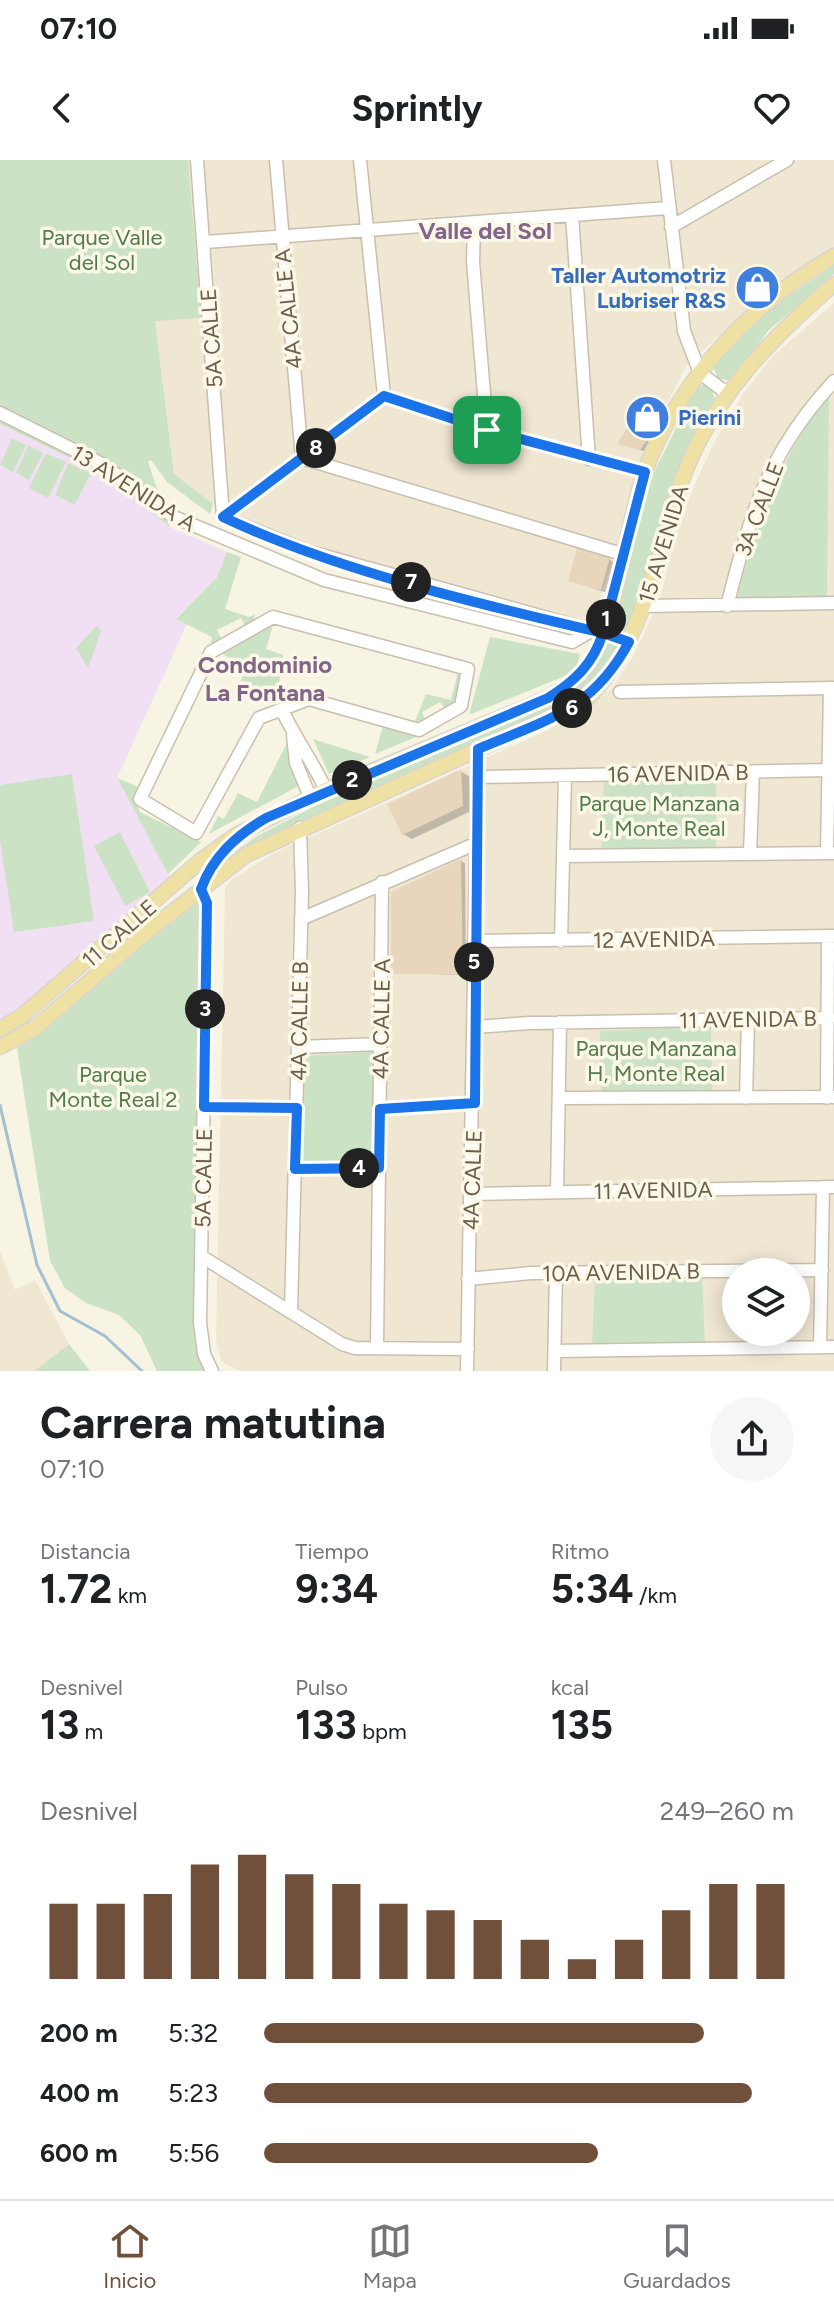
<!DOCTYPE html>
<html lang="es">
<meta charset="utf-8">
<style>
body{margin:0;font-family:Figtree,sans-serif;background:#f6f6f6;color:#202124;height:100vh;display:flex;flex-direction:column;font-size:30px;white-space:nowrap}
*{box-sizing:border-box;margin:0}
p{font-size:26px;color:#757577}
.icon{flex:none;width:44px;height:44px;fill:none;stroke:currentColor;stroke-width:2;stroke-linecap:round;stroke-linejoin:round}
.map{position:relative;height:1211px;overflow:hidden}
.sheet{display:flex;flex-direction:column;background:#fff;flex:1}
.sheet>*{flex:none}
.controls{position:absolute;left:722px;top:1098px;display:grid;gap:16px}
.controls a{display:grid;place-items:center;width:88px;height:88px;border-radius:50%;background:#fff;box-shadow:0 4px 20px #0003;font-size:40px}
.pin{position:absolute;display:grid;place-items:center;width:68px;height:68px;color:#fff;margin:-34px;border-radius:16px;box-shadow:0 4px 12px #0006}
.km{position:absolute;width:40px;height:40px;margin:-20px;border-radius:50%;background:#222;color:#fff;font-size:22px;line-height:40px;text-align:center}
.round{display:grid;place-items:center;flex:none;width:84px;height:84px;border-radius:42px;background:#f6f6f6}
.overview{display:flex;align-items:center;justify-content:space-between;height:136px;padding:0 40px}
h1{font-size:44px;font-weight:700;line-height:60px}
.metrics{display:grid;grid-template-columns:repeat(3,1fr);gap:12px;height:136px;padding:8px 40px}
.metrics div{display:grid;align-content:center}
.metrics b{font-size:40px;font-weight:700}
.metrics small{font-size:22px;font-weight:400}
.metrics p{font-size:22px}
.chart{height:224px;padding:16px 40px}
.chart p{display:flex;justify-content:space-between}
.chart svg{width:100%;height:144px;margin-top:8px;stroke:#70503b;stroke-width:6}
ul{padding:0 40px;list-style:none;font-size:26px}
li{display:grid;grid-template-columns:128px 96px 1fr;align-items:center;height:60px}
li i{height:20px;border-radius:10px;background:#70503b}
.status{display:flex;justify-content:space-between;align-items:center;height:56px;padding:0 40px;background:#fff;direction:ltr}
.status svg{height:22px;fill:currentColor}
header{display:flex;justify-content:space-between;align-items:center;height:104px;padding:0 40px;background:#fff;font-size:36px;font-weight:700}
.menu{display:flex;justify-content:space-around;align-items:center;height:112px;border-top:2px solid #e0e0e0;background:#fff;font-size:22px;color:#757577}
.menu a{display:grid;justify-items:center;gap:4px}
.menu .current{color:#70503b}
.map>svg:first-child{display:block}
</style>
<div class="status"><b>07:10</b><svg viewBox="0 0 49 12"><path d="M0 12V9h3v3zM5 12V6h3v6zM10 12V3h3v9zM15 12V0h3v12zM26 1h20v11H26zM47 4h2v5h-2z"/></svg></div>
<header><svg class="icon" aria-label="back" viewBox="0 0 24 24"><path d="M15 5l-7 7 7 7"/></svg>Sprintly<svg class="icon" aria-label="heart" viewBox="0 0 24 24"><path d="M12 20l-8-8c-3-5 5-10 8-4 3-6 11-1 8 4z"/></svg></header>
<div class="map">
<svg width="834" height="1211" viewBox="0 0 834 1211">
<rect width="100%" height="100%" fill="#f8f4e3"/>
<path fill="#efe7d2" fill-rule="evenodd" d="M 188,0 L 834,0 L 834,90 L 757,141 L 686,206 L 659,260 L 593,460 L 582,464 L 264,372 L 213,344 L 174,315 L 154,155 Z
M 834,143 L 834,1211 L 239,1211 L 221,1201 L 216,1179 L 225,728 L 231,720 L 272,694 L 550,569 L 612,528 L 632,498 L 659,442 L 675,377 L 694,326 L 716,279 L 743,234 L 772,197 ZM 736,1112 L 796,1112 L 796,1172 L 736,1172 Z
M 0,1091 L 15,1130 L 35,1120 L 69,1184 L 34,1211 L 0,1211 Z"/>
<path fill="#f1e0f4" d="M 0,264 L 99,312 L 170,367 L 227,392 L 217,417 L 176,458 L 187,464 L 117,618 L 171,719 L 21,852 L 0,860 Z"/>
<path fill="#cbe3c4" d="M 0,0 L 188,0 L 201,158 L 155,161 L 174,314 L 213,344 L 210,354 L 167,322 L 151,300 L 148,302 L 170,367 L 99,312 L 0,264 Z
M 834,105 L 834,114 L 769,170 L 730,220 L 718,219 L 713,206 L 753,161 Z
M 706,225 L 713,232 L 715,243 L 628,472 L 610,466 L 653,314 L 697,226 Z
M 829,231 L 827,438 L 737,439 C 755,361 782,297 829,231 Z
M 12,278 L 26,285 L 13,312 L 0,305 Z
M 28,286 L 43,293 L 29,320 L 16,313 Z
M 46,293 L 66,302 L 48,338 L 29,328 Z
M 68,303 L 91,313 L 75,345 L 55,335 Z
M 227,392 L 241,397 L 225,449 L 249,457 L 255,454 L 253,464 L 246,467 L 241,458 L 217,470 L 222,479 L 211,485 L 212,477 L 176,459 L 217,417 Z
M 97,465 L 101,471 L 88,508 L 76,488 Z
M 273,465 L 266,489 L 283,495 L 278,533 L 294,538 L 276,546 L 238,527 L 247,506 L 220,493 Z
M 490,477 L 580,494 L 577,507 L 570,514 L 469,555 Z
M 608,481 L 620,485 L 613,501 L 584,534 L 223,709 L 237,690 L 257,676 L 325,641 L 548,545 C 577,528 596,512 608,481 Z
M 458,512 L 464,515 L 455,545 L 446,549 L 440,542 L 422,552 L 425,559 L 420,564 L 415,561 L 426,534 L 451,540 Z
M 384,563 L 421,575 L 375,594 Z
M 289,579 L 306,622 L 209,674 L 218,656 L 224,659 L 238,633 L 257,642 Z
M 313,579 L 370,597 L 329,614 Z
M 72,614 L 94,761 L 14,772 L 0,680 L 0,625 Z
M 117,618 L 141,628 L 136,641 L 140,652 L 201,682 L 168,714 Z
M 716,618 L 716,689 L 601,692 L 604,621 Z
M 120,672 L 150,732 L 125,746 L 94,686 Z
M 206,734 L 199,1179 L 212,1211 L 157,1211 L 140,1175 L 119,1155 L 86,1143 L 65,1128 L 50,1101 L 17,888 L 150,772 Z
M 711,866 L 712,933 L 601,934 L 600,871 Z
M 374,892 L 373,1002 L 303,1001 L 305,896 Z
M 702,1114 L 705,1185 L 592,1185 L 595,1116 Z
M 69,1184 L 90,1211 L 34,1211 Z"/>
<path fill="#0003" d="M 643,244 L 665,261 L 647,292 L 619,284 Z
M 609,399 L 615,403 L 607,433 L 570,420 Z
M 460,611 L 469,616 L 471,651 L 412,679 L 403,674 Z
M 461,701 L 465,703 L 466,815 L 393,813 L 393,733 Z"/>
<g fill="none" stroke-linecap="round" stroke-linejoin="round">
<path stroke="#a2c0cf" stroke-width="3" d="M 0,945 L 37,1105 L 60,1151 L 105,1176 L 142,1211"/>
</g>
<path fill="#e7d6bc" d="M 754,116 L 768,133 L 761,139 L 747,123 Z
M 643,242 L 663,258 L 640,290 L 617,284 Z
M 577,388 L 610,397 L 601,430 L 568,421 Z
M 461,609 L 463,646 L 402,675 L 387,644 Z
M 461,699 L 463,814 L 391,814 L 391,732 Z"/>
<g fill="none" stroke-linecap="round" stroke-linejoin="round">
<defs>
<path id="minor" d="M 197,0 L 223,357
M 276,0 L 302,298 L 622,394
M 360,0 L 384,236
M 664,0 L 684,171 L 700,213 L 728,234
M 572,55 L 589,299
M 474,63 L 473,102 L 487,270
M 671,67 L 787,0
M 205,82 L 668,48
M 384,236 L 487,270 L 645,312
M 0,253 L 102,304 L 174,357 L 324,420 L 572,482 L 591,471
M 223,357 L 307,391 L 594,471
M 223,357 L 384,236
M 644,446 L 834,443
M 727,446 C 751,353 767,293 834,221
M 273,457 L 468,509 L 461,546 L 419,570 L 309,539 L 259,558 L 196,673 L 140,639 L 211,492 Z
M 620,532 L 834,528
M 282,550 C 295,578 313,602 326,630
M 293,575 L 296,603 L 310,637
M 479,617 L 828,610
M 827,693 L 830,528
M 750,694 L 753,612
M 563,696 L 834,693
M 201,729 L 207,743 L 200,1162 L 204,1194 L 212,1211
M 301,759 L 477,683
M 474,781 L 834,776
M 561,781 L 565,616
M 475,867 L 530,863 L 829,858
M 298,887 L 381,884
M 559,938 L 834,937
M 746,938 L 748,859
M 827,938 L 828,776
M 204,947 L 297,948
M 380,949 L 475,943
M 295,1009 L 379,1008
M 557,1031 L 560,862
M 471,1034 L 834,1027
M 201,1096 L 342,1184 L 355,1188 L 468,1189
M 468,1119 L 531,1113 L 822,1110
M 291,1151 L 302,731 L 300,668
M 820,1187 L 823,1027
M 377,1188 L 382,722
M 555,1191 L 834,1187
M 467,1211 L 478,589
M 554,1211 L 556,1112"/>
<path id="major" d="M 0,869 L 22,856 L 200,701 L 236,675 L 326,630 L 548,538 C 562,529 576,521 586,508 C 616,468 626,363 645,311 C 679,219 751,144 834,96
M 0,887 L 35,868 L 149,770 L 246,695 L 585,541 C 646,482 655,397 682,320 C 711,239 770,179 834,124"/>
</defs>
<use href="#minor" stroke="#c9bfae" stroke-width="15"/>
<use href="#major" stroke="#d9d5d1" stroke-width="17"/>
<use href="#minor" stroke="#fff" stroke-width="12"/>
<use href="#major" stroke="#efe0a3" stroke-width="14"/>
</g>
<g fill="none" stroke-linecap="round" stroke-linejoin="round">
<defs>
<path id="route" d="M 487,270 L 645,312 L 603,473 C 593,504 575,521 548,538 L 266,658 C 237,675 213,696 201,729 L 207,743 L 204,947 L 297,948 L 295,1009 L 379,1008 L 380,949 L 475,943 L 478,589 C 546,560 592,551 629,482 L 603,473 C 482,445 334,410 223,357 L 384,236 L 487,270"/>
</defs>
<use href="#route" stroke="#fff" stroke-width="16"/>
<use href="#route" stroke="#1a73e8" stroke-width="10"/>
</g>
<defs>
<symbol id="shop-disc" viewBox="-11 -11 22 22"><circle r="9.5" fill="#3f7fe0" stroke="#fcf8e8"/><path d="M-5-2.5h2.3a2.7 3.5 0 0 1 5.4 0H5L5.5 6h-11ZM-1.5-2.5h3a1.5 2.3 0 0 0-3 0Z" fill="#fff"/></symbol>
</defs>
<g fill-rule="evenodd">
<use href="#shop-disc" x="732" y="102" width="51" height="51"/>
<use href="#shop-disc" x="622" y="232" width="51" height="51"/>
</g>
<g text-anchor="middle" stroke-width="7" stroke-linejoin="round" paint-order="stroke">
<g font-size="22" fill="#527c4c" stroke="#fcf8e8">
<text x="102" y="85">Parque Valle<tspan x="102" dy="25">del Sol</tspan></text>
<text x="659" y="651">Parque Manzana<tspan x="659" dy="25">J, Monte Real</tspan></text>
<text x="656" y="896">Parque Manzana<tspan x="656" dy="25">H, Monte Real</tspan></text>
<text x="113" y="922">Parque<tspan x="113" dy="25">Monte Real 2</tspan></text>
</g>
<g font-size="22" font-weight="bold" fill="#366cbe" stroke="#fcf8e8" text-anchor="end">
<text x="726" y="123">Taller Automotriz<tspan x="726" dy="25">Lubriser R&amp;S</tspan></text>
<text x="678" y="265" text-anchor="start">Pierini</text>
</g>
<g font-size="22" fill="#6c5e4d" stroke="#fcf8e8">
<text transform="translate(288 149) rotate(-96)" y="8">4A CALLE A</text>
<text transform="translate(211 178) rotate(-94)" y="8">5A CALLE</text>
<text transform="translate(134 328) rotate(32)" y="8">13 AVENIDA A</text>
<text transform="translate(759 349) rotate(-69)" y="8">3A CALLE</text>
<text transform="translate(663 384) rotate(-73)" y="8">15 AVENIDA</text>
<text transform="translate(678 613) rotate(-1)" y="8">16 AVENIDA B</text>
<text transform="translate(119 773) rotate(-41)" y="8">11 CALLE</text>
<text transform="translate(654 779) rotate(-1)" y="8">12 AVENIDA</text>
<text transform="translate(381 859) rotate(-89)" y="8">4A CALLE A</text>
<text transform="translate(748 859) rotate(-1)" y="8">11 AVENIDA B</text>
<text transform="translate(299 861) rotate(-89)" y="8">4A CALLE B</text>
<text transform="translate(203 1018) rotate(-89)" y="8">5A CALLE</text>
<text transform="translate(472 1020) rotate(-88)" y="8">4A CALLE</text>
<text transform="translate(653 1030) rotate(-1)" y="8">11 AVENIDA</text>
<text transform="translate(621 1112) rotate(-1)" y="8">10A AVENIDA B</text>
</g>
<g font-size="24" font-weight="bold" fill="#836589" stroke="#fcf8e8">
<text x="485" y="79">Valle del Sol</text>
<text x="265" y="513">Condominio<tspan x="265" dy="28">La Fontana</tspan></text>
</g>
</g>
</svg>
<div class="controls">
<a><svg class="icon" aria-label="layers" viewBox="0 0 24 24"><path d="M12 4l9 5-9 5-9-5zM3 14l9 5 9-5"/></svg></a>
</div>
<div class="pin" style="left:487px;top:270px;background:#1e9e55"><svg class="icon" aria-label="arrive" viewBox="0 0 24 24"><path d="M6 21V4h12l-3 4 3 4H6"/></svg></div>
<b class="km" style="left:606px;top:459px">1</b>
<b class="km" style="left:352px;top:620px">2</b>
<b class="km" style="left:205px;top:849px">3</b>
<b class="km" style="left:359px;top:1008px">4</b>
<b class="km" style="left:474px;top:802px">5</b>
<b class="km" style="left:572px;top:548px">6</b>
<b class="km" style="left:411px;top:422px">7</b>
<b class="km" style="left:316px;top:288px">8</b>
</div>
<section class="sheet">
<div class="overview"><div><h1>Carrera matutina</h1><p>07:10</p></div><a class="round"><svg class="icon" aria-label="share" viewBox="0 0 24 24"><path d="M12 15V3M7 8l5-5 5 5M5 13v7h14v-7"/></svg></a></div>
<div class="metrics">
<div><p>Distancia</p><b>1.72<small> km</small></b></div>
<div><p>Tiempo</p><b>9:34</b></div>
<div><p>Ritmo</p><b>5:34<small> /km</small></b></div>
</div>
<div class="metrics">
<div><p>Desnivel</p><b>13<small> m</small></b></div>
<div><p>Pulso</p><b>133<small> bpm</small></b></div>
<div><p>kcal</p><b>135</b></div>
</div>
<div class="chart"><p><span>Desnivel</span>249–260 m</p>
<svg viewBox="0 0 160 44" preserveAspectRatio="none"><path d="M5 44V21M15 44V21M25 44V18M35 44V9M45 44V6M55 44V12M65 44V15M75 44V21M85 44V23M95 44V26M105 44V32M115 44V38M125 44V32M135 44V23M145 44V15M155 44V15"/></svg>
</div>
<ul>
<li><b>200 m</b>5:32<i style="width:83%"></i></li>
<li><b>400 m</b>5:23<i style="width:92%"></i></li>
<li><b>600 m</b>5:56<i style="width:63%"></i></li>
</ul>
</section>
<nav class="menu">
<a class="current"><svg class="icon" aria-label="home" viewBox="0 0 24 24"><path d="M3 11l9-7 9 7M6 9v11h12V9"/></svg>Inicio</a>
<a><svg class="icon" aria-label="map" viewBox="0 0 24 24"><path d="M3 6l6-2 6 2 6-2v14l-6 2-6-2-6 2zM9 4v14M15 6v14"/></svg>Mapa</a>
<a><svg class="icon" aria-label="saved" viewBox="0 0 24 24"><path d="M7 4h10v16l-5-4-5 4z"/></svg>Guardados</a>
</nav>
